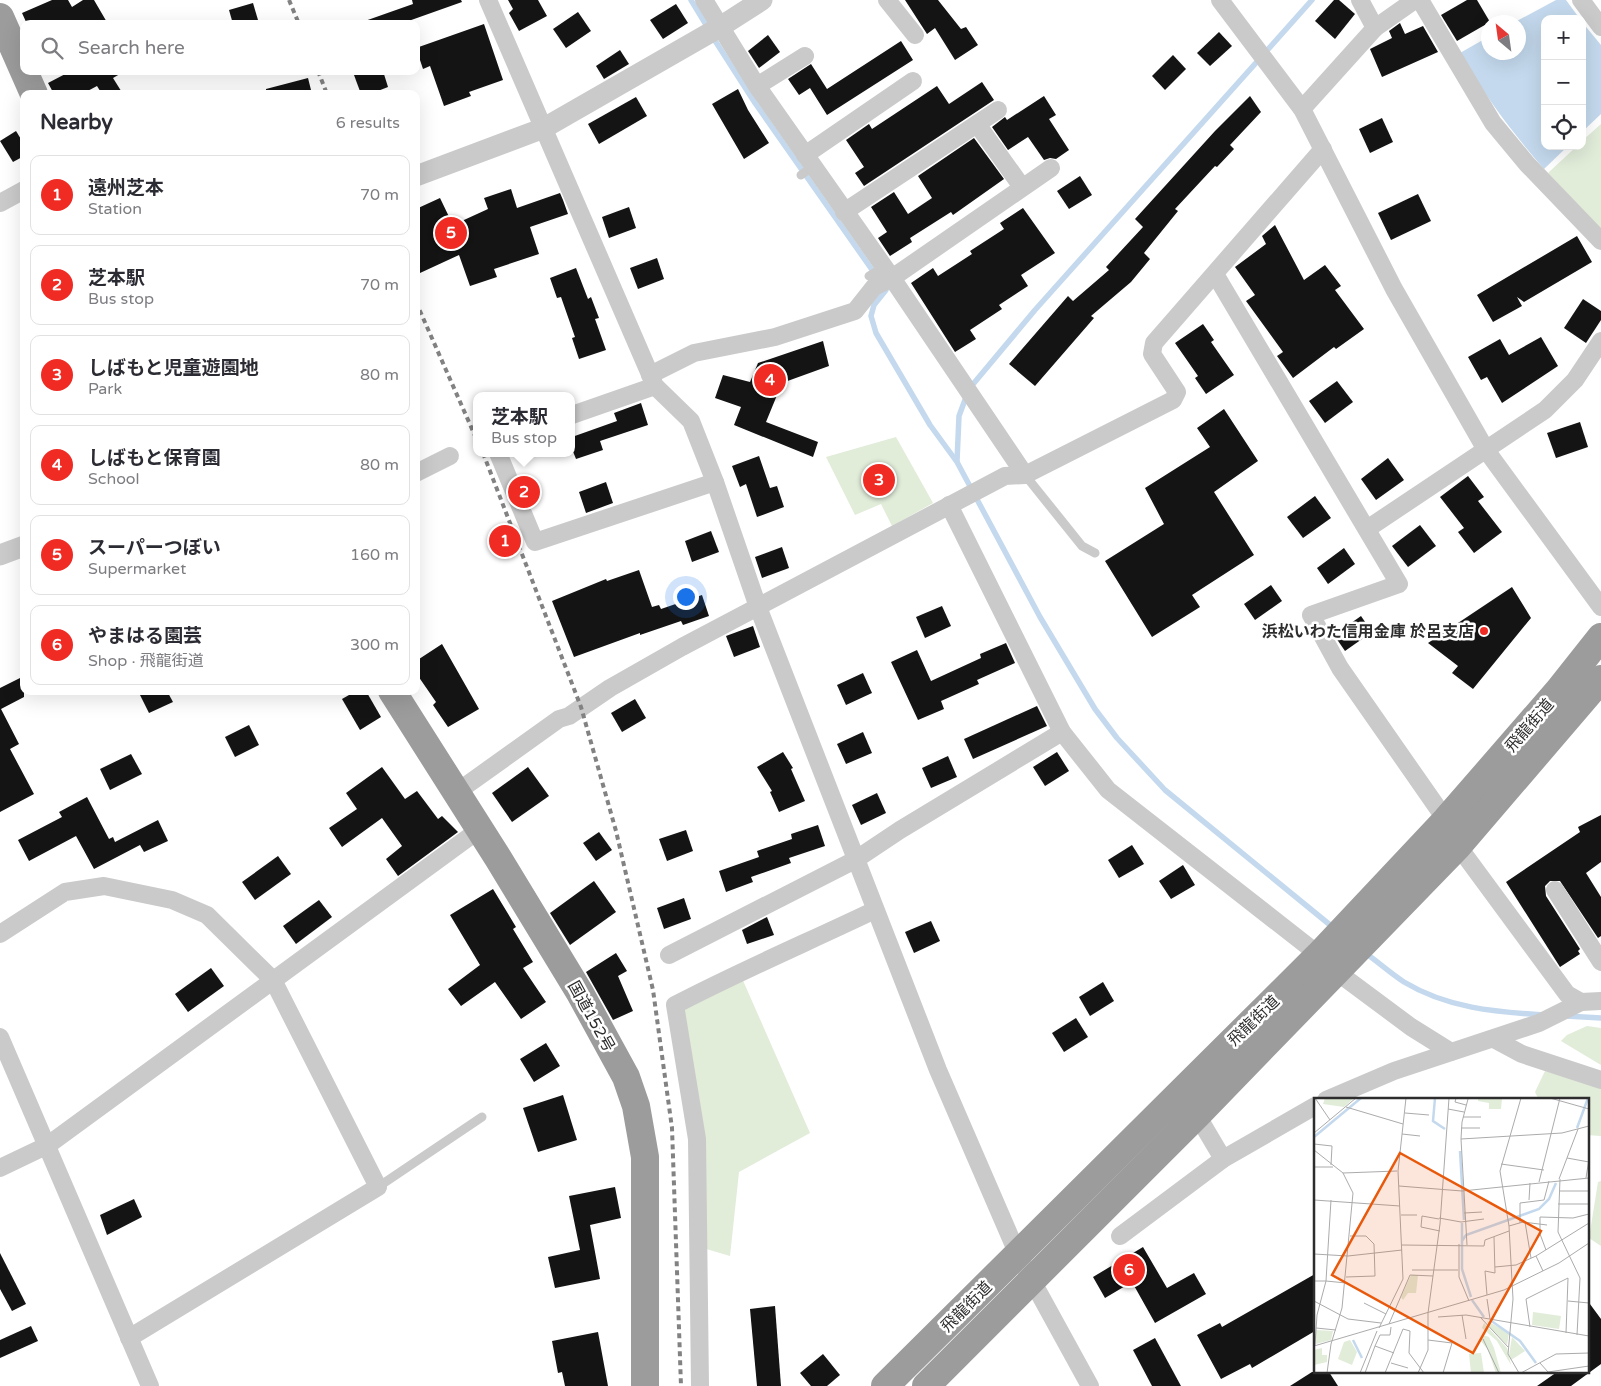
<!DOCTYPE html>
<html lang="en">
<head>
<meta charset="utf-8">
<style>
  :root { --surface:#fff; --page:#f2f2f3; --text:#2b2b33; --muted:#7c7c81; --line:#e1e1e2; --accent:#ef2b24 }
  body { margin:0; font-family:"Varela Round","Noto Sans JP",sans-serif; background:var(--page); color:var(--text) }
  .controls { position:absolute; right:15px; top:15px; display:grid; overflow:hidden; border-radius:10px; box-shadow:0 5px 20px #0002 }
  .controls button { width:45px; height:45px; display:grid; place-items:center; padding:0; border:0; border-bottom:1px solid var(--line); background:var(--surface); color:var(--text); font:25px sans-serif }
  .compass { position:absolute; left:1481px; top:15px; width:45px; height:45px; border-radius:50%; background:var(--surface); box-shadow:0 5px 20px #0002; rotate:331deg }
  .you { position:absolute; left:685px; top:596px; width:18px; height:18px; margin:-12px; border:4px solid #fff; border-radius:50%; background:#1a73e8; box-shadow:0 0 0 8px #1a73e833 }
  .badge { display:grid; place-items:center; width:32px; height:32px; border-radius:50%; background:var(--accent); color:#fff; font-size:16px; font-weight:700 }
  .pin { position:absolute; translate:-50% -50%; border:2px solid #fff; box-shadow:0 1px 5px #0006 }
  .popup { position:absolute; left:473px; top:392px; width:102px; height:65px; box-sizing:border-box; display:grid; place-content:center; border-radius:10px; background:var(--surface); filter:drop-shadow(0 1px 4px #0005); font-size:16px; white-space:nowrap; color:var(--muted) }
  .popup b { font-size:19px; color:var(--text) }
  .popup::after { content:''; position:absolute; left:50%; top:100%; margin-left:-10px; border:10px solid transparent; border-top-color:var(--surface) }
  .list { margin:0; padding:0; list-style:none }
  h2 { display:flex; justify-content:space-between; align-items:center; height:65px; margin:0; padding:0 20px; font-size:21px }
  h2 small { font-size:16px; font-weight:400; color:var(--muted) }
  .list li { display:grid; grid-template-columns:32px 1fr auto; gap:15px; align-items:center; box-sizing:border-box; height:80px; margin:0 10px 10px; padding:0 10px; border:1px solid var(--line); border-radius:10px }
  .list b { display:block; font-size:19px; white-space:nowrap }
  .list p { margin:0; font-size:16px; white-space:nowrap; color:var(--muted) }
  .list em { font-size:16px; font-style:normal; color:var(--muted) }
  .icon { flex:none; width:28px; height:28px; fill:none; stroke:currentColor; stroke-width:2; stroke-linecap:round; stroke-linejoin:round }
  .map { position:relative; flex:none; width:1601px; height:1386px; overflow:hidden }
  .search { position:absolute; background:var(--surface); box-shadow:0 5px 20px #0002; left:20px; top:20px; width:400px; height:55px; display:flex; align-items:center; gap:12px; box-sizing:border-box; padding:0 18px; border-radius:10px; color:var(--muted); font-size:19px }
  .panel { position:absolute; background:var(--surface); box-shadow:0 5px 20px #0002; left:20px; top:90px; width:400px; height:605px; border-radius:10px }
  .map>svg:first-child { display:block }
  .green { fill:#e1ecd9 }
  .water { fill:#c4d9ed }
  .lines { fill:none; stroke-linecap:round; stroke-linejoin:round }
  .stream { stroke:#c4d9ed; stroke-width:5.5 }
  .building { fill:#141414 }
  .service { stroke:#cacaca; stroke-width:9 }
  .minor { stroke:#cacaca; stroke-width:18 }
  .tertiary { stroke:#cacaca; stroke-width:21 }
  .trunk { stroke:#9c9c9c; stroke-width:28 }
  .rail { stroke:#828282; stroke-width:4; stroke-dasharray:5 4; stroke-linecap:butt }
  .poi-dot { fill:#ef2b24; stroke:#fff; stroke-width:2 }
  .labels { text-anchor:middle; stroke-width:5; stroke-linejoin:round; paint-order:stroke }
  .poi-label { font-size:16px; font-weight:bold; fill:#2d2d2d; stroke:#fff; text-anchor:end }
  .street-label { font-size:16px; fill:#2d2d2d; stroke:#fff }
  .inset-river { fill:none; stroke:#c4d9ed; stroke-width:2.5 }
  .inset-road { fill:none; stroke:#ababab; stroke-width:1 }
  .view { fill:#e8590c; fill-opacity:0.15; stroke:#e8590c; stroke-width:2.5 }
  .inset-edge { fill:none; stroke:#2d2d2d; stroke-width:2.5 }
</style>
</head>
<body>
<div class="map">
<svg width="1601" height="1386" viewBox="0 0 1601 1386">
  <rect width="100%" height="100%" fill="#fff"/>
  <!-- green -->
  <g class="green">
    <path d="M1601,124V230L1548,173L1577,146H1582V141Z"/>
    <path d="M896,437L933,503L892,526L881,504L855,515L826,457Z"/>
    <path d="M741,976L810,1133L739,1172L730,1256L703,1248L679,1006Z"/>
    <path d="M1587,1026L1601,1028V1065L1561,1041L1567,1035Z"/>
    <path d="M1545,1071L1601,1085V1136L1587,1135V1100H1539L1535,1092Z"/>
    <path d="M1601,1181V1246L1589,1238L1598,1182Z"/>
  </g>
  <!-- water -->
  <g class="water">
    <path d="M1556,0H1566L1580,19H1545V146H1568L1544,169C1512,132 1484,95 1460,53L1488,37V52H1518V22H1515Z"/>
    <path d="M1582,22L1601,45V114L1582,132Z"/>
  </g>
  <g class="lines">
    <!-- stream -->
    <g class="stream">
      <path d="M691,0L708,28"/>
      <path d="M712,36L755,103L875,274"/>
      <path d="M883,286L886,290L874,305L871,316L876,333L930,425L957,462L1040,617L1095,709L1117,738L1165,790L1335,929"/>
      <path d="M957,461L959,416L969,389L1035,310L1312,0"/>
      <path d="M1364,952C1377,961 1390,973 1404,982C1447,1008 1495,1012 1544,1015"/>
      <path d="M1566,1016L1601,1018"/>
    </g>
  </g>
  <!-- building -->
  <g class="building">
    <path d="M52,0H68L72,7L83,0H94L108,24H27L22,13Z"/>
    <path d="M412,0H461L462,2L400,24H363L362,22L413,4Z"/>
    <path d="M508,0H538L547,16L519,31L509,13L513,9Z"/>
    <path d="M905,0H938L961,29L966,27L978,45L955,60L935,28L927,34Z"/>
    <path d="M1334,0H1339L1355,14L1335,39L1315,21Z"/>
    <path d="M1467,0H1477L1490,22L1457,41L1441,15Z"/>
    <path d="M253,3L258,20L246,24H233L229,10Z"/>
    <path d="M676,4L688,23L663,39L650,20Z"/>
    <path d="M578,12L591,31L566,48L553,29Z"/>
    <path d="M1400,23L1405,34L1423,26L1438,52L1382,77L1370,49L1392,38L1389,31Z"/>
    <path d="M484,24L503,80L469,92L471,96L444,106L430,66L423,69L416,48Z"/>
    <path d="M1219,32L1232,46L1210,66L1197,53Z"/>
    <path d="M768,35L780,52L759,68L748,51Z"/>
    <path d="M901,41L913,60L827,115L810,88L799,95L788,79L811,64L827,89Z"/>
    <path d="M620,50L629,64L604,79L596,66Z"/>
    <path d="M1173,55L1186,69L1165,90L1152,76Z"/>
    <path d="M71,71H125L113,78L123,94H102L97,86L82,94H54L48,83Z"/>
    <path d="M366,71H383L388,87L370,94H361L354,75Z"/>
    <path d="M308,78L312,94H266V89Z"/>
    <path d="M982,82L994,100L864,186L855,173L864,167L846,140L869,124L872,129L937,86L949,104Z"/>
    <path d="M738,89L748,110L769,143L744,159L712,104Z"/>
    <path d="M1044,96L1056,115L1049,119L1069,150L1056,159L1050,158L1044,160L1028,137L1008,150L992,127L1005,117L1007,120Z"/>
    <path d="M1250,96L1261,112L1230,145L1234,149L1217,167L1215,166L1175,209L1178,211L1144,253L1150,259L1131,282L1091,316L1094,318L1035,386L1009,364L1068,296L1073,301L1109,270L1106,267L1143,227L1135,219L1215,131Z"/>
    <path d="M636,97L647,116L599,144L588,124Z"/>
    <path d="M1382,118L1393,142L1370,153L1359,129Z"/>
    <path d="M16,131L24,144V156L13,162L0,141Z"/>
    <path d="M974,138L1004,179L953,215L951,212L910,238L912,242L890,256L878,238L887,232L871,207L894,192L908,214L932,198L918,176Z"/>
    <path d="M1080,176L1092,195L1069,209L1057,191Z"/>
    <path d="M511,189L517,208L560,193L563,200L568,214L530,227L539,254L494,269L497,277L470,286L459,255L420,273L416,265V209L440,198L453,225L488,209L484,198Z"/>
    <path d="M1418,194L1431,221L1391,240L1378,213Z"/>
    <path d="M629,207L636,228L609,238L602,217Z"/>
    <path d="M1023,208L1055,253L1021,275L1028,286L999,305L1002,309L970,330L976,339L955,352L911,283L933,268L938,276L972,254L970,251L1004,229L1000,223Z"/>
    <path d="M1275,225L1304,280L1325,265L1341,286L1335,290L1364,329L1336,349L1334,347L1293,378L1277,356L1283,352L1246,301L1255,295L1235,267L1266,244L1262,236Z"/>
    <path d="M1577,236L1592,262L1524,302L1517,297L1522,306L1493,322L1477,295Z"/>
    <path d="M657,258L664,279L638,289L630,268Z"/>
    <path d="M576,268L588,299L591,297L599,318L595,319L606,350L579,359L572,338L575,337L561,297L557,298L550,278Z"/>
    <path d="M1583,299L1601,311V320L1586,343L1564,328Z"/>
    <path d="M1203,324L1214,340L1211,342L1234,375L1206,394L1195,378L1198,376L1175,343Z"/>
    <path d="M1541,337L1558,366L1502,403L1487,377L1481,380L1468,357L1500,339L1509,355Z"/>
    <path d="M823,341L829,366L782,383L766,422L818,442L813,457L734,425L741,407L715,398L723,375L750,382L758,363Z"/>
    <path d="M1337,381L1353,402L1325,423L1309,401Z"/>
    <path d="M641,403L648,425L600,441L603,450L576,459L572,449V437L617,421L614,413Z"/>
    <path d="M1224,409L1258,461L1214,492L1254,555L1192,595L1200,607L1152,637L1105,561L1164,524L1145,488L1210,447L1197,428Z"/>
    <path d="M1580,422L1588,447L1556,458L1547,433Z"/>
    <path d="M759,456L770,488L777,486L784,507L757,517L746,484L740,487L732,466Z"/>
    <path d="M1388,458L1404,480L1376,500L1361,479Z"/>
    <path d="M1468,476L1484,497L1478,501L1502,532L1474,553L1458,532L1464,528L1440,497Z"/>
    <path d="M606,482L613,503L586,513L579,492Z"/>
    <path d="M1315,496L1331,518L1303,538L1287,517Z"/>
    <path d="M1420,525L1436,546L1408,567L1392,546Z"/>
    <path d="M711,531L719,552L692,562L685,541Z"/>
    <path d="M782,547L789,568L762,578L755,557Z"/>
    <path d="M1344,548L1355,564L1328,584L1317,568Z"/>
    <path d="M639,570L652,607L659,605L661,609L702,595L709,616L683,625L681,621L640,635V633L574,657L552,601L606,579L607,581Z"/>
    <path d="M1271,585L1282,601L1255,620L1244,604Z"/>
    <path d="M1512,587L1531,618L1473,689L1452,673L1458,666L1428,643Z"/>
    <path d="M942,606L951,626L925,638L916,617Z"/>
    <path d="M1361,616L1372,632L1345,651L1334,635Z"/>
    <path d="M753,626L760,647L734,657L726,636Z"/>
    <path d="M1006,643L1015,663L977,680L979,684L941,701L944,709L918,720L891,662L917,650L931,681L981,658L980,654Z"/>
    <path d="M442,644L479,709L448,727L433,705L436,702L416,673V661Z"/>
    <path d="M863,673L872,693L846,705L837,685Z"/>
    <path d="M24,676V697L1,709L19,744L10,749L34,794L0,812V688Z"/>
    <path d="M138,691H167L173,702L149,713Z"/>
    <path d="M356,691H366L381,717L360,730L342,699Z"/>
    <path d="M635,699L646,718L622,732L611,713Z"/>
    <path d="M1037,706L1047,726L973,759L964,739Z"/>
    <path d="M249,725L259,745L235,757L225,737Z"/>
    <path d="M863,732L872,753L846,764L837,744Z"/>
    <path d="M783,752L793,768L791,769L805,801L779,812L770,792L772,791L757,767Z"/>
    <path d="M1057,752L1069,771L1045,786L1033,767Z"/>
    <path d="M131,754L142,774L110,790L100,769Z"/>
    <path d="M948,756L957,777L931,788L922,768Z"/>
    <path d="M382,767L405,799L417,791L438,819L442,816L458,832L398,876L386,859L402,846L382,818L342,847L329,828L357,809L346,793Z"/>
    <path d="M528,767L549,796L512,822L492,793Z"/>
    <path d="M877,793L886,813L861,825L852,805Z"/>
    <path d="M87,797L109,839L113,837L115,842L158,820L168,841L144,852L140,845L94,869L76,836L29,861L18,840L62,817L59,812Z"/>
    <path d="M1601,815V862L1586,873L1601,897V936L1598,938L1560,881H1550L1545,886L1546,896L1580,949L1578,951L1580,954L1560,967L1506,882L1580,832L1578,827Z"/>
    <path d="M818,825L825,846L789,858L791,863L751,877L753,882L726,892L719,871L759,857L757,851L792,839L791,834Z"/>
    <path d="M686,830L693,851L667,861L659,839Z"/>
    <path d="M599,832L612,850L596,861L583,843Z"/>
    <path d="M1132,845L1144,864L1119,878L1108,860Z"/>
    <path d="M278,856L291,874L255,900L242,882Z"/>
    <path d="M1183,865L1195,885L1171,899L1159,881Z"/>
    <path d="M594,881L616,912L570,945L550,913Z"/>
    <path d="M493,889L516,927L513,929L533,962L523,968L546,1002L521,1019L495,982L461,1006L448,989L480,965L450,915Z"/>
    <path d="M684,898L691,919L664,929L657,908Z"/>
    <path d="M319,900L332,917L296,944L283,926Z"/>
    <path d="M767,917L774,935L747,944L742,930Z"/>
    <path d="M931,921L940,941L914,953L905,932Z"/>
    <path d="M616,953L627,971L618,976L633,1011L613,1020L586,972Z"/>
    <path d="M211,968L224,986L188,1012L175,994Z"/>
    <path d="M1103,982L1114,1001L1090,1016L1079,997Z"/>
    <path d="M1076,1018L1088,1037L1064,1052L1052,1033Z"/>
    <path d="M546,1043L560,1066L534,1082L520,1059Z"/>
    <path d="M563,1095L577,1140L538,1152L523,1108Z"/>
    <path d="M615,1187L621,1218L590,1225L600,1279L555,1288L548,1257L580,1250L569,1196Z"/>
    <path d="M134,1199L142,1217L107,1235L100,1215Z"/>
    <path d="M1143,1247L1167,1288L1194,1273L1206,1294L1155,1323L1132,1282L1105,1298L1093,1277Z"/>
    <path d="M0,1253L26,1304L12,1311L0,1289Z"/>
    <path d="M1315,1274V1331L1252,1368L1250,1364L1221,1379L1197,1335L1220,1323L1222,1327Z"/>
    <path d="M1587,1300L1601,1319V1364L1571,1386H1537L1557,1372H1587Z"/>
    <path d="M775,1306L781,1386H757L750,1309Z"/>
    <path d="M31,1326L38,1341L0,1358V1340Z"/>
    <path d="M598,1332L608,1386H565L562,1372L558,1373L552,1341Z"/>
    <path d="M1155,1338L1181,1386H1152L1133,1350Z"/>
    <path d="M823,1354L840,1375L827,1386H811L800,1373Z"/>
    <path d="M1312,1372H1329L1338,1386H1290Z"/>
  </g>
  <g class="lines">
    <!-- service -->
    <g class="service">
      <path d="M801,175L813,166"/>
      <path d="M869,276L884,267"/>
      <path d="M1025,475L1082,546L1095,553"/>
      <path d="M378,1187L482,1117"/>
    </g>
    <!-- minor -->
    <g class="minor">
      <path d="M488,0L655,386L691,421L715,482L758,607L938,1070L1018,1255L1090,1386"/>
      <path d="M704,0L757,86L892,278L1025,475"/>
      <path d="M887,0L915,35"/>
      <path d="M1220,0L1302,109L1394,289L1486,450L1601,607"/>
      <path d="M1360,0L1375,28"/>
      <path d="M1420,0L1493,123L1527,164L1601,241"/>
      <path d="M1581,0L1601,27"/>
      <path d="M757,86L805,56"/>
      <path d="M1302,109L1375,28L1415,0"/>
      <path d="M977,124L1022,187"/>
      <path d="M805,155L913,81"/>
      <path d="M0,203L24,190"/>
      <path d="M844,212L998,110"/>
      <path d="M1215,274L1399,584L1311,615L1340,668L1446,820"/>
      <path d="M650,375L694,353L775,337L855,311L874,287L892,278L1051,168"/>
      <path d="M572,415L655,386"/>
      <path d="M498,453L535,542L715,482"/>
      <path d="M416,473L450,456"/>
      <path d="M949,505L1062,732L1108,790L1319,955"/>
      <path d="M1367,529L1545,410L1575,380L1601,341"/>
      <path d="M457,792L559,719L569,716L610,688L682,647L1005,476L1025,475L1173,400L1177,392L1152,354L1154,343L1323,149"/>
      <path d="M1458,846L1567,994L1581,1002"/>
      <path d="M1555,890L1601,962"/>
      <path d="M0,934L65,892L104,886L172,900L207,915L273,980L378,1187L129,1338"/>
      <path d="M669,955L855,860L900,830L1062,732"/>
      <path d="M1337,972L1411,1027L1451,1052"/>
      <path d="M0,1037L150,1386"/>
      <path d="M1494,1039L1522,1054L1601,1080"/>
      <path d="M1326,1100L1394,1071L1539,1023L1581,1002L1601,1001"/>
      <path d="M1197,1115L1223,1159"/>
      <path d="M0,1168L48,1145L480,829"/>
      <path d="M1120,1236L1223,1159L1315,1106"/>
      <path d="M700,1386L697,1139L675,1005C740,971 808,942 875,910"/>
    </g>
    <!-- tertiary -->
    <g class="tertiary">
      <path d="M416,176L544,128L720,27L762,0"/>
      <path d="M0,555L24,546"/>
    </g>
    <!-- trunk -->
    <g class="trunk">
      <path d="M0,17L34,94"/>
      <path d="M392,691L498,858L580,993L626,1077L636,1106L645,1157V1386"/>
      <path d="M885,1386L1319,955L1446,820L1559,690L1601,637"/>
      <path d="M926,1386L1197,1115L1458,846L1601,679"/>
    </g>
    <!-- rail -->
    <g class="rail">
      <path d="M289,0L299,24"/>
      <path d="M318,71L327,94"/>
      <path d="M416,302L476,438"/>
      <path d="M483,453L581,707L616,831L653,990L672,1128L681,1386"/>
    </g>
  </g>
  <!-- markers -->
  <circle class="poi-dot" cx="1484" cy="631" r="5"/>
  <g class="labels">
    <!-- poi labels -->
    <g class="poi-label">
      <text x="1474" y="637">浜松いわた信用金庫 於呂支店</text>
    </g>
    <!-- street labels -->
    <g class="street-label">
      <text transform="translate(1529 725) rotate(-49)" y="6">飛龍街道</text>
      <text transform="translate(592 1016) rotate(61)" y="6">国道152号</text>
      <text transform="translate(1253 1020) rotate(-44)" y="6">飛龍街道</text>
      <text transform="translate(966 1306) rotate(-45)" y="6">飛龍街道</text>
    </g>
  </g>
  <!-- overview -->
  <g transform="translate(1314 1098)">
    <rect width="275" height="275" fill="#fff"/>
    <path d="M11,0H37L39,1L30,9L9,6ZM164,0H188L187,11H175V5L164,3ZM97,177H104L102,195H94L89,202L87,199ZM219,214L247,218L245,231L218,227ZM173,223L195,235L193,247L176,230ZM170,225L193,250L197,267L183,243L168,230ZM2,232L19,233L17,242L2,246ZM169,237L175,239L180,250L187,275H182L174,252L166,242ZM198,239L211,253L197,262L195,257ZM36,242L43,254L38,267L24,261L30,244ZM8,250V257H13V264L0,267V252ZM167,255L170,275H157L155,256Z" fill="#e1ecd9"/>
    <path class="inset-river" d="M121,0L119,23L131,31M263,30L274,0M0,39L47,0M146,53L150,122M148,125V171L157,199M148,143L152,137L225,111L235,101L242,85M158,202L170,219M176,222L206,243L222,265M39,242L48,260"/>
    <path class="inset-road" d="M1,0L16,22M142,0L141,4L152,7M236,0L275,11M32,9L89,26M134,11L150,14M91,15L115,17M149,19H167M147,30H166M0,35L42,0M88,36L106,38M147,41L248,35L275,28M0,46L18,48L17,67M0,52L29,75L39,95L28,210L17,246L13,275M253,60L275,64M187,66L230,72M0,69H19M29,75L83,73M272,80L275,61M245,81L264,31M246,81L244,134L266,180L263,237M225,84L246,0M85,88L148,93L275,80M245,93H275M0,102L86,108M215,102L216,85M244,106H275M150,115L168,114M87,117H103M125,120L147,124L170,121M125,121L108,118L107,129L126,133M211,124L217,160M206,125V105L230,102L235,83M195,128L209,124L233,127M145,146V179L155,203M88,147L170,148L171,142L195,133M153,147L147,41L148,24L154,1M232,152L226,136V119L259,120L275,116M0,156L34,158L88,152M181,169L202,167L222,158M98,172H144M229,173L222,158L275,125M32,179L61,178L60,146L52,138H36M0,183H12L17,102M173,197L171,173L181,175L180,139M173,201L176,221M0,203L34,221L67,225M254,203L275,205M50,205L72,216M148,217L152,241M124,219L152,217L275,238M167,220L194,249M75,226L96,177L119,178M77,229L76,237H66L61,248L80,255M216,229L212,201L254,180L252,235M2,230L22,232M65,230L89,181L84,73L92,0M169,241L185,275M114,242L138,245L129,275M1,247L3,217L12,183L32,185M0,248L190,192L245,165L275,145M77,265L94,270M226,265L234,274L275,268M46,275L63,233M51,275L61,248M71,275L89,231L96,233L95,255L110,275M104,275L114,252V215L126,126L135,0M205,275L194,256L199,201L195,128L186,73L207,0M207,275L242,256L275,255"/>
    <path class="view" d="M86,55L227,133L159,255L18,177Z"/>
    <rect width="275" height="275" class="inset-edge"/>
  </g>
</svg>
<div class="controls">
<button>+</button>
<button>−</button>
<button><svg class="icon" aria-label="locate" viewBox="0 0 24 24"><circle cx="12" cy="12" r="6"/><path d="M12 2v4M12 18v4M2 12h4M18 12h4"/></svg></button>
</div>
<svg class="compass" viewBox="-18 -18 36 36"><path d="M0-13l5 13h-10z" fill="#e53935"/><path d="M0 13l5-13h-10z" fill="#7c7c81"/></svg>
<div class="you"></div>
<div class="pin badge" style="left:505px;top:541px">1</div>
<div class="pin badge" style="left:524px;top:492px">2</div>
<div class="popup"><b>芝本駅</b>Bus stop</div>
<div class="pin badge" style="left:879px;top:480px">3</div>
<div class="pin badge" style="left:770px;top:380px">4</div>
<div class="pin badge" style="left:451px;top:233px">5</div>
<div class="pin badge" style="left:1129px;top:1270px">6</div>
<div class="search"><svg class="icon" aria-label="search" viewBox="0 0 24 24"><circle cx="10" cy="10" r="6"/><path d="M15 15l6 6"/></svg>Search here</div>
<section class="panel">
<h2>Nearby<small>6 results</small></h2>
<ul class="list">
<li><span class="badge">1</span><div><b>遠州芝本</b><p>Station</p></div><em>70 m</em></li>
<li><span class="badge">2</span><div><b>芝本駅</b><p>Bus stop</p></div><em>70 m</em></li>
<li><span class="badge">3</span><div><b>しばもと児童遊園地</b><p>Park</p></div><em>80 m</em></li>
<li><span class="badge">4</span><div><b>しばもと保育園</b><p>School</p></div><em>80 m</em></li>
<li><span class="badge">5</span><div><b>スーパーつぼい</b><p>Supermarket</p></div><em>160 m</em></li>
<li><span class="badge">6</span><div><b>やまはる園芸</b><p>Shop · 飛龍街道</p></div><em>300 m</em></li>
</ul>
</section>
</div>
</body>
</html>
